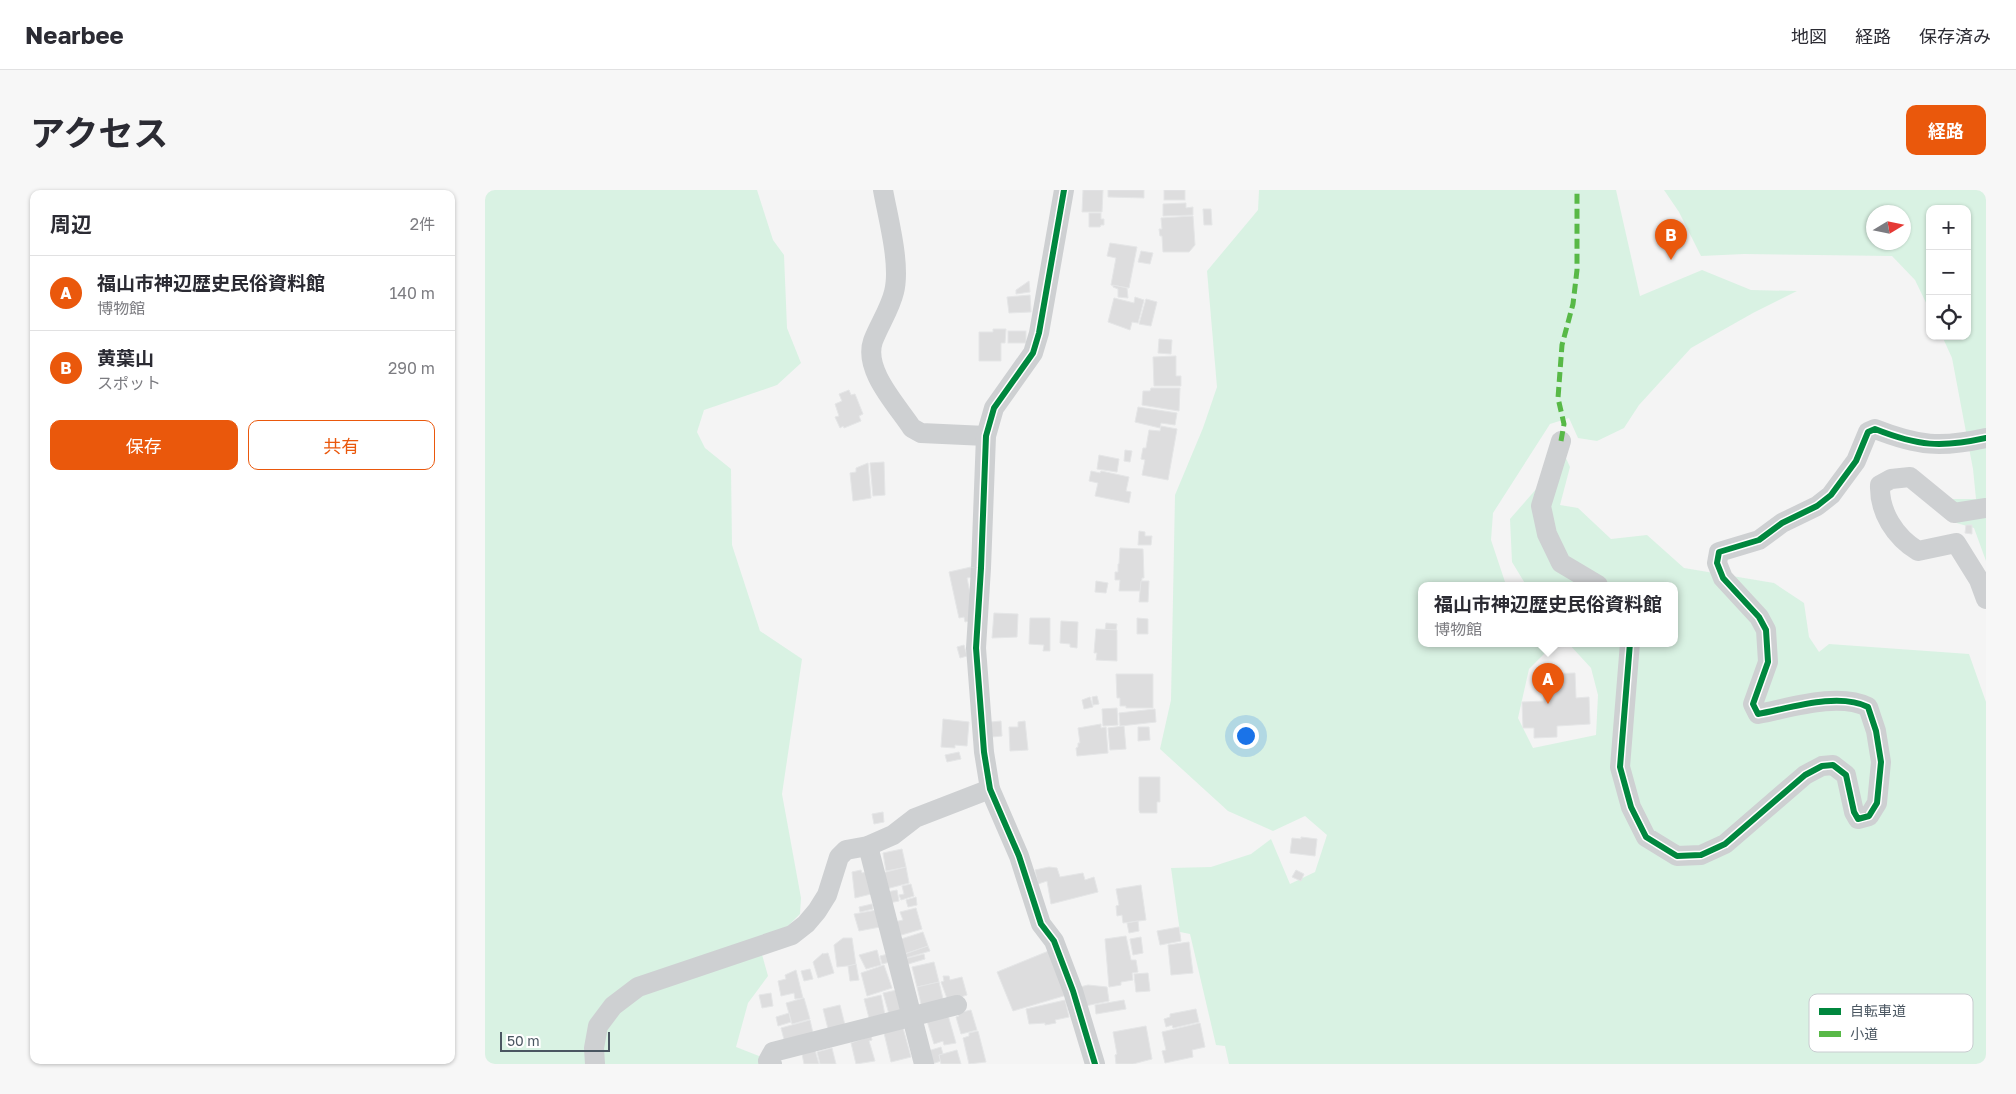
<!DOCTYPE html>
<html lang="ja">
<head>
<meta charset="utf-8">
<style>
  :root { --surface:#fff; --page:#f7f7f7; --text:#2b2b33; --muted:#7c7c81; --line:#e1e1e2; --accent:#ea580c }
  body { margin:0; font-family:"Golos Text","Noto Sans JP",sans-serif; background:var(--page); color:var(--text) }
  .controls { position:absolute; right:15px; top:15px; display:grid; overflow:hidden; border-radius:10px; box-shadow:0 1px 4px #0004 }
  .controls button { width:45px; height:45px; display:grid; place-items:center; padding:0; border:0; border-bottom:1px solid var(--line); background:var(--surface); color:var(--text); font:25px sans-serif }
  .compass { position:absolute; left:1381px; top:15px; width:45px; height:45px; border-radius:50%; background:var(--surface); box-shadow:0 1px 4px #0004; rotate:80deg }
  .scale { position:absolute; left:15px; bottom:12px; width:110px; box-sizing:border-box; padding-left:5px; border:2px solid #4a5661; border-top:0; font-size:14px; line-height:18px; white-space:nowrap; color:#4a5661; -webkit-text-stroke:4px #fff; paint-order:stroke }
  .you { position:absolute; left:760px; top:545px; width:18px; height:18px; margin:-12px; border:4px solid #fff; border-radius:50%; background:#1a73e8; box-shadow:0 0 0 8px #1a73e833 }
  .badge { display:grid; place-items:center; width:32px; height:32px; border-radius:50%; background:var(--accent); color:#fff; font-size:16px; font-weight:700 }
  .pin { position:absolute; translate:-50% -41px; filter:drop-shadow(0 1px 2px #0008) }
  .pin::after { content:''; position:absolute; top:26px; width:18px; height:15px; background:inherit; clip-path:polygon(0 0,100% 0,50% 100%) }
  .popup { position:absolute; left:933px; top:392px; width:260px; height:65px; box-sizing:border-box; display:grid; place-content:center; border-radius:10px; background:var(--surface); filter:drop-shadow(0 1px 4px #0005); font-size:16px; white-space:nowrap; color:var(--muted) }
  .popup b { font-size:19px; color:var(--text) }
  .popup::after { content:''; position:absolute; left:50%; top:100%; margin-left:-10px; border:10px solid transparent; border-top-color:var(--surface) }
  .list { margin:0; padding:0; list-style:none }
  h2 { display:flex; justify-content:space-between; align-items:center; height:65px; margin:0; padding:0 20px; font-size:21px }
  h2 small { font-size:16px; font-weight:400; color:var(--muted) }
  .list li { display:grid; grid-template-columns:32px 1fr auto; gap:15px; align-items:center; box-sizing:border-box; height:75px; padding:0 20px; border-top:1px solid var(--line) }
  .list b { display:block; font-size:19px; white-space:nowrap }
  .list p { margin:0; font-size:16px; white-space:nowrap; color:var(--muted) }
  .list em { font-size:16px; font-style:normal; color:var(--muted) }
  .actions { display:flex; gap:10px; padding:15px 20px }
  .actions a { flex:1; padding:11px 0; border:1px solid var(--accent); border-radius:10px; text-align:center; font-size:18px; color:var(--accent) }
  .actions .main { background:var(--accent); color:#fff }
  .icon { flex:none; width:28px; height:28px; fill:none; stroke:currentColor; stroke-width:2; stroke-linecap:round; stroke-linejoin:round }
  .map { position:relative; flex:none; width:1501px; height:874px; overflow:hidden; border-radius:10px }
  header { display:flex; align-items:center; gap:30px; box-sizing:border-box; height:70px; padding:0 25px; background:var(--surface); border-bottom:1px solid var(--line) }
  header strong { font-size:24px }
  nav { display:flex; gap:28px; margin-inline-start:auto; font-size:18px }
  .intro { display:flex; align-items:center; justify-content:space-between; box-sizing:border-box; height:120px; padding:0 30px }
  h1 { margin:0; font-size:35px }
  .button { padding:12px 22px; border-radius:10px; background:var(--accent); color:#fff; font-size:18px; font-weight:700 }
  main { display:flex; gap:30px; padding:0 30px }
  aside { flex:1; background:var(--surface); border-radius:10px; box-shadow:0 1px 4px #0004 }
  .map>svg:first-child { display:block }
  .green { fill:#d9f2e3; fill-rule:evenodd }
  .building { fill:#ddddde; stroke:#e5e6e7 }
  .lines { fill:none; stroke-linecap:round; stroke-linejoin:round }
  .minor { stroke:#ced0d2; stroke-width:20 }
  .quiet { stroke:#58b947; stroke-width:5; stroke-dasharray:10 5; stroke-linecap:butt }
  .cycleway-casing { stroke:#fff; stroke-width:9 }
  .cycleway { stroke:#00873e; stroke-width:6 }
  .key { fill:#fff; stroke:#c9ccd0; stroke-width:1 }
  .key-label { font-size:14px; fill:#4a5661 }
</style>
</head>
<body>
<header>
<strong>Nearbee</strong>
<nav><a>地図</a><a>経路</a><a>保存済み</a></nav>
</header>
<div class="intro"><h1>アクセス</h1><a class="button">経路</a></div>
<main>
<aside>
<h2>周辺<small>2件</small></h2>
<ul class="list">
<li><span class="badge">A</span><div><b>福山市神辺歴史民俗資料館</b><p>博物館</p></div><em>140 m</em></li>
<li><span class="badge">B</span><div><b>黄葉山</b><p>スポット</p></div><em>290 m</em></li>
</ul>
<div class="actions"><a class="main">保存</a><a>共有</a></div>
</aside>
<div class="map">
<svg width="1501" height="874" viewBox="0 0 1501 874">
  <rect width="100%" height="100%" fill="#f4f4f4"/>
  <!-- green -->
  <g class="green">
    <path d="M0,0H272L288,50L299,65L302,138L316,173L292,195L219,220L212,242L220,258L246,279L247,355L275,441L317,469L297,604L316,708L315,724L298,741L130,807L105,874H0Z"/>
    <path d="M774,0H1131L1155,106L1217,80L1266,100L1312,101L1268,123L1206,158L1154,215L1139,238L1112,251L1093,248L1084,228L1065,234L1008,323L1006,350L1021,395H937V453H1061L1065,458L1044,479L1033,528L1048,558L1111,545L1113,505L1106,478L1083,453H1189V395H1041L1027,372L1025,329L1080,266L1085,277L1075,315L1093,318L1126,349L1162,345L1199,378L1289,393L1319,413L1324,447L1334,462L1344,454L1484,464L1501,512V874H744L740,856L731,855L705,744L695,742L686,678L726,677L766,664L786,649L805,694L830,682L842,645L820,626L788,641L743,621L675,559L686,510L690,305L718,238L732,197L722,81L773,20Z"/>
    <path d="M1179,0H1501V371L1489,338L1468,332L1439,309H1491L1488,279L1467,168L1457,146H1482V19H1445V121L1430,90L1407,66L1259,64L1216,66L1194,22ZM1388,22H1418V52H1388Z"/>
    <path d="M276,761L283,786L263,813L251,857L274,866L281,874H113L116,838L155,800Z"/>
  </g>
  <!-- building -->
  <g class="building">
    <path d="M598,0H618L617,22H597Z"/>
    <path d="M623,0H659V8L623,7Z"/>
    <rect x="679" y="0" width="21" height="10"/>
    <path d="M701,13V18L708,17V25L678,26V14Z"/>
    <path d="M718,19H726L727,35H719Z"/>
    <path d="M604,23H616V29H619V35H616L615,37H604Z"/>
    <path d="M708,26L710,55L704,62H678L677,46H675L674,39H677L676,28Z"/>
    <path d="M625,53L652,57L644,98L626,95L631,68L622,66Z"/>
    <path d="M656,61L668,63L665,74L653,72Z"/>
    <path d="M544,91L545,102L531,104V100Z"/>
    <path d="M628,95L642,98L643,108L633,107V99L628,97Z"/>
    <path d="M545,105L546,122L524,123L522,107Z"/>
    <path d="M650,107L659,110L653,133L647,132L645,140L623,132L629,108L649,113Z"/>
    <path d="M661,109L672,112L666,136L654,134Z"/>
    <path d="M508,139H521L520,153H516V171H494V142H508Z"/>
    <rect x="523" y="141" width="18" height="12"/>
    <path d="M674,149L687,150L686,164L673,163Z"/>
    <path d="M691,166V186H696V196H669L668,167Z"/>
    <path d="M666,198H695L694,221L657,215L658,201H665Z"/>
    <path d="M364,200L366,205L370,204L378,224L374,226L376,231L359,238L358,236L355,238L350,227L354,226L350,214L357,211L354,204Z"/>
    <path d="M653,217L692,223L690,235L676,233L675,238L650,232Z"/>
    <path d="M676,236L692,239L683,290L657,285L660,270L656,269L658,258H661L664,240L675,241Z"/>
    <path d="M640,260L647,261L645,272L639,271Z"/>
    <path d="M614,265L634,269L632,282L612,279Z"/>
    <path d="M399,272L400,305L388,306L385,273Z"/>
    <path d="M383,273L386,308L368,311L365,283L371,282V278Z"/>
    <path d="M606,281L615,283L616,281L644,287L641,301L646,302L644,313L610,306L613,293L604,291Z"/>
    <path d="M1481,335H1487V344L1480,343Z"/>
    <path d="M654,341L660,342V346H667L666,355H653Z"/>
    <path d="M635,358L658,359L659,388H657L656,401H634L635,390H630V382H633V374H634Z"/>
    <path d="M486,377L488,387L482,388L488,418V430L480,432L479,427L474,428L464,382Z"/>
    <path d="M611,391L623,393L621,403L610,402Z"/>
    <path d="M656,391H664L663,412H654Z"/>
    <path d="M509,423L533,424L532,447L507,448Z"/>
    <path d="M545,428H565V461H558L559,455L544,454Z"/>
    <path d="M652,428L663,429V444H652Z"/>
    <path d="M576,431L593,432L592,458L585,457V454L575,453Z"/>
    <path d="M621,433L632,434L631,440H620Z"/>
    <path d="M611,439L632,440V471L611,470L612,463H609Z"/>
    <path d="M479,455L482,466L475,468L472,457Z"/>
    <path d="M1090,483L1091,508L1104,507L1105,534L1072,536V547L1049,548V538H1038L1037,512L1059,511L1057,484Z"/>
    <path d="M631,484H668V518H641V516H635V508H632Z"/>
    <path d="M612,506L614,514L608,515L607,507Z"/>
    <path d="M605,507L608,517L599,519L597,510Z"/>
    <path d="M632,518L633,535L618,536L617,519Z"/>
    <path d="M670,519L671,532L635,536L634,523Z"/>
    <path d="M458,529L484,532L482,556L470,555V558L456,557Z"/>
    <path d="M516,531L517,546L507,547L506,532Z"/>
    <path d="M540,531L543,560L525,561L524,537H533V532Z"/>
    <path d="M616,534V538L621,537L623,563L592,566L591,558L593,557V553H595L593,538Z"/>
    <path d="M639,536L641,559L625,560L623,538Z"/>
    <path d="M653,537H664L665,550L653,551Z"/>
    <path d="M474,562L476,569L462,572L460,565Z"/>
    <path d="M654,587H675V612H672V623H655L654,620Z"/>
    <path d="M398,622L399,632L389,634L387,624Z"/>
    <path d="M816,647L832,649L830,666L805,663L807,648L816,649Z"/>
    <path d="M417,659L421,677L401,681L398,663Z"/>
    <path d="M421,677L424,693L401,699L397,683Z"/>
    <path d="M564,677L572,678L575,687L598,683L600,690L609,687L613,702L566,714L562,691L553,694L550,680Z"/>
    <path d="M376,680L377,683L381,682L386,704L370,708L367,682Z"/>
    <path d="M811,680L819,684L816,691L807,687Z"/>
    <path d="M426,694L429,706L416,710L414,705L419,704L417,696Z"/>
    <path d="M656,695L661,730L638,733L637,725L632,726L631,716L634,715L631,699Z"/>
    <path d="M412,700L414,711L404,713L402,702Z"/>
    <path d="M431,707L432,715L423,717L421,710Z"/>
    <path d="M387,714L388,719L375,722L374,717Z"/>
    <path d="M431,718L437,739L413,746L409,732L418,730L415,722Z"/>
    <path d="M392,720L395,737L374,741L369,724Z"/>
    <path d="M653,731L654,741L644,743L642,733Z"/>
    <path d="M694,737L696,751L675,755L672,741Z"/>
    <path d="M438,742L443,756L419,764L413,750Z"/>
    <path d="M641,746L646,770H651L653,782L647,783L648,790L636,792V795L624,797L620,749Z"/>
    <path d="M656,747L658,763L648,765L645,749Z"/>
    <path d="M358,748H367L371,775L352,777L349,755Z"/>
    <path d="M704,752L708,783L686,785L683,755Z"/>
    <path d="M443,756L445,761L421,768L420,764Z"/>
    <path d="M392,760L396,775L381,779L374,765Z"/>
    <path d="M566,760L582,805L528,821L512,782Z"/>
    <path d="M338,763V764L343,763L349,783L333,788L328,772Z"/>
    <path d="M403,764L405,772L397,774L395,766Z"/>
    <path d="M439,764L440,769L420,775L419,769Z"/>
    <path d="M449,772L454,792L432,797L427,777Z"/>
    <path d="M371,774L374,790L365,791L363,776Z"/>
    <path d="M399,775L407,798L382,806L376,783Z"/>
    <path d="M325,779L328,789L319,791L316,781Z"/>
    <path d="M311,780L318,808L310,809L309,803L296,806L293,791L301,789L300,785Z"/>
    <path d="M663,783L665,801L651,802L649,784Z"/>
    <path d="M458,786H464L465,790L477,787L482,805L463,811L456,792L459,791Z"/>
    <path d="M454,792L459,813L437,818L432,797Z"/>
    <path d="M603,795L622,797L624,811L600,816L595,797Z"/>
    <path d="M412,800L418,820L404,824L398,803Z"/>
    <path d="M286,803L288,816L277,818L274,805Z"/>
    <path d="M396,805L400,825L384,828L379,809Z"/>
    <path d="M319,808L325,829L307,834L301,813Z"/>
    <path d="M580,810L584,827L570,830L571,833L560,835V833L544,834L541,819Z"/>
    <path d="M639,810L641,819L611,824L610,815Z"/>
    <path d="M355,815L360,835L343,839L338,819Z"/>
    <path d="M711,819L714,832L688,838L687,835L681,837L679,829L685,827V824Z"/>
    <path d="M486,820L492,840L476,844L471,827L474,826L473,823Z"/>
    <path d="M304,823L306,832L293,836L291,827Z"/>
    <path d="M463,825L471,853L459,855L458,851L449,854L442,831Z"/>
    <path d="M325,830L328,843L300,853L296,838Z"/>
    <path d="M715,833L720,857L707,860L708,867L680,873L677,861L681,860L677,842Z"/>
    <path d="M661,836L667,869L648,874H631L630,865L632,864L628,842Z"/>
    <path d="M418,838L426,867L406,872L399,843Z"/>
    <path d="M493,841L501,872L484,874L478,848L484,846V843Z"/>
    <path d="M386,846L387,850L384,851L390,871L371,874L366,853Z"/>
    <path d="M456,857L458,864L454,865L456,871L447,874L443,861Z"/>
    <path d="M347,858L351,874H335L332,862Z"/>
    <path d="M330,860L334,874H319L317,864Z"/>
    <path d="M472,860L476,874H456L454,865Z"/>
  </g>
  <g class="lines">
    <!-- minor -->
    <g class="minor">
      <path d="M398,0C403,28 416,75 409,102C405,119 394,135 388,151C378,180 412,215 427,238L436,243L501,246"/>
      <path d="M579,0L554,143L548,163L509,218L501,246L496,378L491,458L499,562L505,599L534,666L556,734L569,751L588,801L610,874"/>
      <path d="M1076,251L1056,316L1062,344L1076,373L1113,395"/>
      <path d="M1501,318L1469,323L1425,287L1406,289L1395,295C1394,322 1410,347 1433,361L1471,353L1494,390L1501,409"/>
      <path d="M1145,453L1135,577L1146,617L1161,647L1192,666L1216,665L1240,654L1320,585L1337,576L1348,575L1361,585L1369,622L1373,629L1384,626L1392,613L1396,572L1391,541L1383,517C1353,502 1305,518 1273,524L1268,514L1283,472L1281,440L1274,427L1238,388L1232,373L1234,362L1274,350L1297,333L1332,316L1346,305L1371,271L1383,242L1390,239C1433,256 1456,258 1501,248"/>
      <path d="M383,656L439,874"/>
      <path d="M110,874L109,858L113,836L128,816L153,797L307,745L321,734L332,721L342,705L354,667L361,660L383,656L408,645L430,628L505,599"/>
      <path d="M287,874L283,871L288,862L472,815"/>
    </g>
    <!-- quiet -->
    <path class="quiet" d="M1076,251L1079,234L1073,208L1077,155L1088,114L1092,80V0"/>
    <defs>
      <g id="cycleway">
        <path d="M579,0L554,143L548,163L509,218L501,246L496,378L491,458L499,562L505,599L534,666L556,734L569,751L588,801L610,874"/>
        <path d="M1145,453L1135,577L1146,617L1161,647L1192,666L1216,665L1240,654L1320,585L1337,576L1348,575L1361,585L1369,622L1373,629L1384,626L1392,613L1396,572L1391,541L1383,517C1353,502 1305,518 1273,524L1268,514L1283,472L1281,440L1274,427L1238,388L1232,373L1234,362L1274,350L1297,333L1332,316L1346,305L1371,271L1383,242L1390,239C1433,256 1456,258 1501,248"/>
      </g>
    </defs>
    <!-- cycleway casing -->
    <use href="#cycleway" class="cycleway-casing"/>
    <!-- cycleway -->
    <use href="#cycleway" class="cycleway"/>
  </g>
  <!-- legend -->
  <rect x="1324" y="804" width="164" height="58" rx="8" class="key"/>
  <rect x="1334" y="818" width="22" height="7" fill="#00873e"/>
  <rect x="1334" y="841" width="22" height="6" fill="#58b947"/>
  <g class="key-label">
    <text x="1365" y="826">自転車道</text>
    <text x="1365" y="849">小道</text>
  </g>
</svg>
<div class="controls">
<button>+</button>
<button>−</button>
<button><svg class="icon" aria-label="locate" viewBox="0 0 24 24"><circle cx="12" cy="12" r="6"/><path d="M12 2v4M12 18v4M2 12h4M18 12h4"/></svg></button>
</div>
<svg class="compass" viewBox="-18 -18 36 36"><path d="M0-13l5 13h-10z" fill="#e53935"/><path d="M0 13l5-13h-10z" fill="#7c7c81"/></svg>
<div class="scale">50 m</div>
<div class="you"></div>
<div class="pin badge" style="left:1063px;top:514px">A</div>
<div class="popup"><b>福山市神辺歴史民俗資料館</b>博物館</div>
<div class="pin badge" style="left:1186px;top:70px">B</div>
</div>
</main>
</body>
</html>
